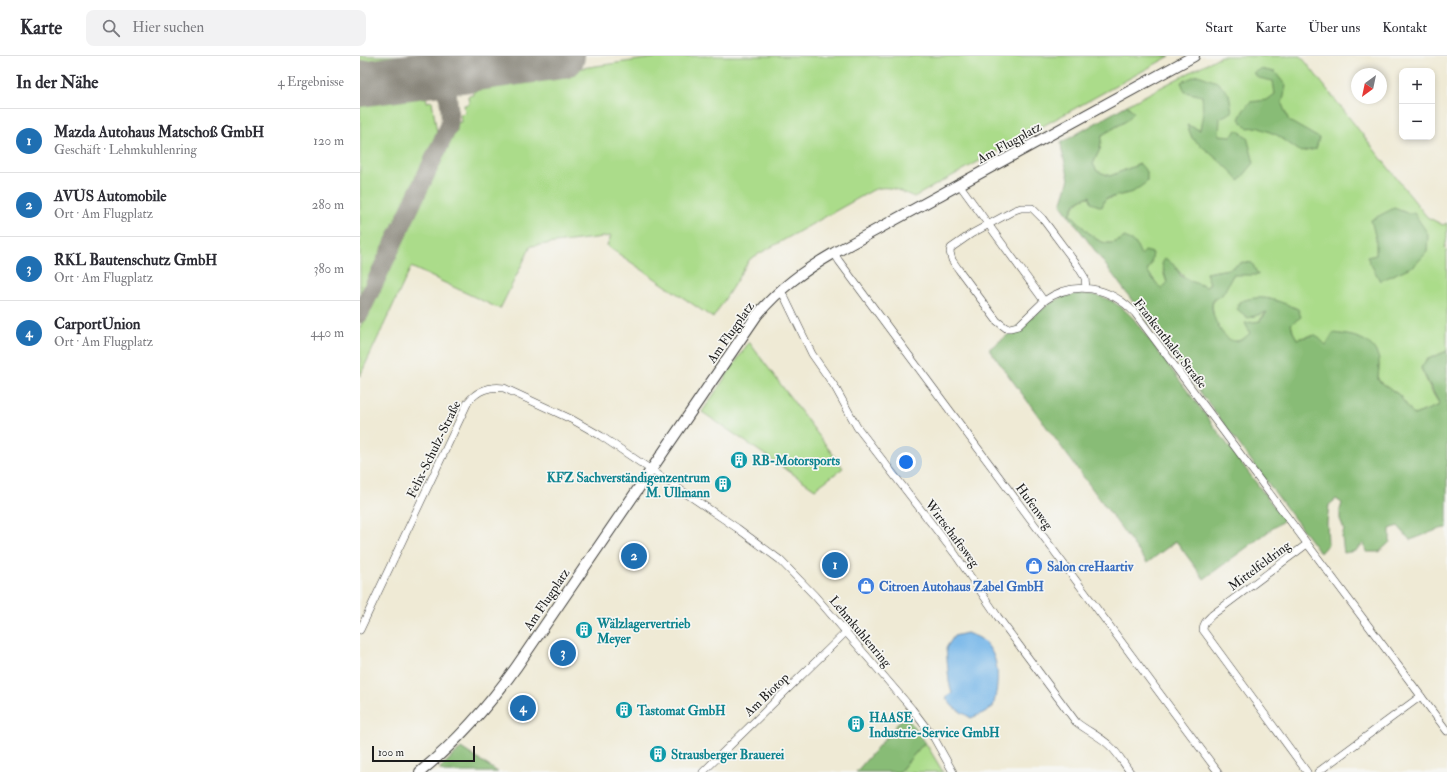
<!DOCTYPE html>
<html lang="de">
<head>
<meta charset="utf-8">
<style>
  :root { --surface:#fff; --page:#f2f2f3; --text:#2b2b33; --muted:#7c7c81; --line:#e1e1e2; --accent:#1f6fb2 }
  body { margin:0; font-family:"IM FELL Double Pica",serif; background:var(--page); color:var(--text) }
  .controls { position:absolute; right:12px; top:12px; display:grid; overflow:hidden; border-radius:8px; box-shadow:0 2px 6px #0003 }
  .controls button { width:36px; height:36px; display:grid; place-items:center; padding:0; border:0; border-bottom:1px solid var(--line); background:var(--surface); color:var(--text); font:20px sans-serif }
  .compass { position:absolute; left:991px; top:12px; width:36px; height:36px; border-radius:50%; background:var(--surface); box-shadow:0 2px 6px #0003; rotate:213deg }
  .scale { position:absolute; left:12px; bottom:10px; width:103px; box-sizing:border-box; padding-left:4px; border:2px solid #1c1c1c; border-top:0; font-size:11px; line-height:14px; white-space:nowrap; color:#1c1c1c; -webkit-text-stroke:3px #f6f6f2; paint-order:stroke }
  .you { position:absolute; left:546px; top:406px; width:14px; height:14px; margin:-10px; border:3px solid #fff; border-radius:50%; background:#1a73e8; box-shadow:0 0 0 6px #1a73e833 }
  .badge { display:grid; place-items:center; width:26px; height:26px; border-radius:50%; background:var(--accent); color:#fff; font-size:13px; font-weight:700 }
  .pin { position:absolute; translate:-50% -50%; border:2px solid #fff; box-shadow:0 1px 4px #0006 }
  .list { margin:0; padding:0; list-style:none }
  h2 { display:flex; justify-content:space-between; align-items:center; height:52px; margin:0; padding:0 16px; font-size:17px }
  h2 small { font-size:13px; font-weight:400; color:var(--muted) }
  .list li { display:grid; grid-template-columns:26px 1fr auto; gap:12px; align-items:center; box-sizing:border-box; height:64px; padding:0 16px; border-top:1px solid var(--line) }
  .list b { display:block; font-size:15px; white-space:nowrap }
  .list p { margin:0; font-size:13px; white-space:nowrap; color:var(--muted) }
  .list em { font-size:13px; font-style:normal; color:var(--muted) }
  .icon { flex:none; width:22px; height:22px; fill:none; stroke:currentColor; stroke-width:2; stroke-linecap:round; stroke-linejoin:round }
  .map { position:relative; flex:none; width:1087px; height:716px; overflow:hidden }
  header { display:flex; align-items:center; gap:24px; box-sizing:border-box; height:56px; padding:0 20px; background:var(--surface); border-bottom:1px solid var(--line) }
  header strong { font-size:19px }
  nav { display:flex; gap:22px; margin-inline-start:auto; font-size:14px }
  .search { width:280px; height:36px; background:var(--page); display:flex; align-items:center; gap:10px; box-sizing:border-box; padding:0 14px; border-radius:8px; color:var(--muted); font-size:15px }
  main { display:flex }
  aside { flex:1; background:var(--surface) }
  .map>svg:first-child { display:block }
  .green { fill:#abdc8a; stroke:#647c53 }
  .forest { fill:#88bc76; stroke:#526c49 }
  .water { fill:#75b6e9; stroke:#486982 }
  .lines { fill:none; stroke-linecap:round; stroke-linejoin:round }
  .taxiway { stroke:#868378; stroke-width:18 }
  .runway { stroke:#868378; stroke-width:46 }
  .street-casing { stroke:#3c3b38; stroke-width:8 }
  .secondary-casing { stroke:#3c3b38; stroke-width:12 }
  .street { stroke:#fff; stroke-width:7 }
  .secondary { stroke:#fff; stroke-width:10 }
  .labels { text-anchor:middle; stroke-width:3.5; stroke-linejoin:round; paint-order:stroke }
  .street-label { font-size:13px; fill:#1c1c1c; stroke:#f6f6f2 }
  .culture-label { font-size:13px; font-weight:bold; fill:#0d838f; stroke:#f6f6f2; text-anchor:start }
  .shop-label { font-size:13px; font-weight:bold; fill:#366cbe; stroke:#f6f6f2; text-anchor:start }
</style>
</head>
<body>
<header>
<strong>Karte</strong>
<div class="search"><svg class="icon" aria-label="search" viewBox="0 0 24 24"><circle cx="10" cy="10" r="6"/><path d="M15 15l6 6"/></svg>Hier suchen</div>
<nav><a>Start</a><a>Karte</a><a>Über uns</a><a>Kontakt</a></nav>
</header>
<main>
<aside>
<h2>In der Nähe<small>4 Ergebnisse</small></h2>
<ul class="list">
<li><span class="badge">1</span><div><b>Mazda Autohaus Matschoß GmbH</b><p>Geschäft · Lehmkuhlenring</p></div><em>120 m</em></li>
<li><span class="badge">2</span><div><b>AVUS Automobile</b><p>Ort · Am Flugplatz</p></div><em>280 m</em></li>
<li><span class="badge">3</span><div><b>RKL Bautenschutz GmbH</b><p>Ort · Am Flugplatz</p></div><em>380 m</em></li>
<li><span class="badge">4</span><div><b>CarportUnion</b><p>Ort · Am Flugplatz</p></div><em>440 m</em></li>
</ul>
</aside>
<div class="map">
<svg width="1087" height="716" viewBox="0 0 1087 716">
  <rect width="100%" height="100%" fill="#f6f6f2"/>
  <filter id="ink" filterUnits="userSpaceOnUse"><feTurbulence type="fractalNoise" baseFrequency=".025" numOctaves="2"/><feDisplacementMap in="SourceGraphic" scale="8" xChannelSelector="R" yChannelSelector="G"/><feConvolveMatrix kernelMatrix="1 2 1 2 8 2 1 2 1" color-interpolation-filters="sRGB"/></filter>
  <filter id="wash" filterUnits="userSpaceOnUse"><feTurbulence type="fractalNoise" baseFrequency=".012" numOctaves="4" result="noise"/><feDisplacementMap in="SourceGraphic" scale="16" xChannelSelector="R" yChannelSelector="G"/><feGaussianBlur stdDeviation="0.9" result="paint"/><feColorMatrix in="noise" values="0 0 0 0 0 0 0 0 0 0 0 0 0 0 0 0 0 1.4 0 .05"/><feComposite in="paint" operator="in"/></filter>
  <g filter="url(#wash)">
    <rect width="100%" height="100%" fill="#efead5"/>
    <!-- green -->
    <g class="green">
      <path d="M0,0H96L0,13Z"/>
      <path d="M307,0H810L554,141C540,135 528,128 513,134L390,203L353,262L247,190L251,180L171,190L140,253L51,211L0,320V271L91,77L94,78L95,75H97L96,67L101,66L100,58L105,57L104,49L109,48L108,40L113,39V35H117V31L122,30V26Z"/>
      <path d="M861,0H941L1067,161L1083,169L1087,167V182L1085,192L1087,194V295L1066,304L1061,312L1072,336L1080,349L1054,359L1039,339L1018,324L1019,309L966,289L949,280L937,283L933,276L931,268L909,242L888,262L907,255L885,283L869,287L860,274L854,263L852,249L855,242L862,238L873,219L883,206L869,213L846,217L850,227L847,232C832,226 824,224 815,210L803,215L807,227L802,233L797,228L787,215L791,208L781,199L765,181C742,198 728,176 714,161L710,159C724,126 741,151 757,139C763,134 775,115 780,108L750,120L737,115L733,108L740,93L742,79L766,65L774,57L767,49Z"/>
      <path d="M60,34L61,38H66L67,46L72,45L77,77H79L0,245V42Z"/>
      <path d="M389,286L483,412L455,433L342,356Z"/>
      <path d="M565,686L583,716H539Z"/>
    </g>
    <!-- forest -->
    <g class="forest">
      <path d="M900,13L915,16L926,30L922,48L929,65L959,82L956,93L941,96L917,79L897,71L887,72L879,63L883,55L890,46L907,44L915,38L913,25L899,22L893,17Z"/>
      <path d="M838,19L857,26L869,38L872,56L860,62L859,79L871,80L877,74L887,81L894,107L879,125L870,114L832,82L827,69L840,74L843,57L842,40L825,36L821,26Z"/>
      <path d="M767,49L774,57L766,65L742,79L740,93L733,108L737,115L750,120L780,108L787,116V126L773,136L745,143L742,151L731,147L730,140C717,144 715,146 710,159L714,161C728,176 742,198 765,181L776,188L781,199L785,195L793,197L791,208L787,215L797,228L802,233L807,227L802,208L805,202L815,210L821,220L830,225L847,231L850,227L846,217L869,213L883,206L892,207L898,219H873C870,224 865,235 862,239C857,242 852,242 852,250C852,261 862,283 874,285C881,286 886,281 890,277L885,267L900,265L907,256L888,262L877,253L879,246C902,237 916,244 938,253L941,261L931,268L933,276L937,283L949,280L956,279L966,289L973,277C989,279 1010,281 1017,298C1021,305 1018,316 1018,324L1039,339L1054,359L1080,349L1061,312L1066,304L1087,295V472C1081,471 1058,482 1050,484L1038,470L1030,473V486L1019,496H1006L1004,487L995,495L984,497L982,481L984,473L980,463V454L982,447L976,443L969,449L967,467L968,488L960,497L701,149L709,123L702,95L701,87Z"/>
      <path d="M1034,152L1047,157H1054L1068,178L1067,196L1055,209L1020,225L1007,201L1016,199V183L1011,164Z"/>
      <path d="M717,238C742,237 756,245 773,262L924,464L844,523L816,485L787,507L629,293L691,247L702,241Z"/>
      <path d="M545,659L565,686L539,716H496Z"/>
      <path d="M101,692L138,716H84L79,713Z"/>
    </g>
    <!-- water -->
    <path class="water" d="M607,577C611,579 617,580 621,583C642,600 639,628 633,651L623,657L611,662L593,651L586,642L592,637L589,626L586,592L594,580Z"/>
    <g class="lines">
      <!-- taxiway -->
      <g class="taxiway">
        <path d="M130,0L132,10"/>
        <path d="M61,19C74,20 83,26 87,39"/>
        <path d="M0,258L89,70C94,48 75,22 107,13"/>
      </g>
      <!-- runway -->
      <path class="runway" d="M0,28L202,0"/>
    </g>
  </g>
  <g filter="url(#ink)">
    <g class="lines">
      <defs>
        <g id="street">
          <path d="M599,128L684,245C715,223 750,231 775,257L1087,675"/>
          <path d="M474,197L479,205L858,716"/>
          <path d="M419,235L424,240L452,298L475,331L497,371L595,498L638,561L716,666C727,675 740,680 750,690C758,697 764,708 770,716"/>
          <path d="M684,245L658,270L650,272H646L637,265L599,214L592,204L590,196L591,192L611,178L655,154L661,152H672L682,162L717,209L725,222L726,232"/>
          <path d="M0,574L108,346C118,334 129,330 144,332L213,364L241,380L377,472L420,504L455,540L552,653L574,682L593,716"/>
          <path d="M343,716L486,576"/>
          <path d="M947,716L843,574C843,567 847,564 852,559L947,488"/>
          <path d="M958,716L1061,640"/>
        </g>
        <path id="secondary" d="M60,716C99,684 128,651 157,610L397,259C420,232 443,215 474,197L834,0"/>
      </defs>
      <!-- street casing -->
      <use href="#street" class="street-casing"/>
      <!-- secondary casing -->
      <use href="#secondary" class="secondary-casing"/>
      <!-- street -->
      <use href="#street" class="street"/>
      <!-- secondary -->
      <use href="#secondary" class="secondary"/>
    </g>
  </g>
  <!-- icons -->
  <defs>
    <symbol id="building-disc" viewBox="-11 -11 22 22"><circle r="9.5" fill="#0f9aa8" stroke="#f6f6f2"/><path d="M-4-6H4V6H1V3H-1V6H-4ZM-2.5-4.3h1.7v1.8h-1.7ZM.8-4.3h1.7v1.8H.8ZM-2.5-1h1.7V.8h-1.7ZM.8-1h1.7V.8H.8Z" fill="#fff"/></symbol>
    <symbol id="shop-disc" viewBox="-11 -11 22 22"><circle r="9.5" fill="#3f7fe0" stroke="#f6f6f2"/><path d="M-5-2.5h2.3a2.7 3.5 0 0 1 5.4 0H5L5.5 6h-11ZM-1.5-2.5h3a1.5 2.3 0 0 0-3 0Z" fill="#fff"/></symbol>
  </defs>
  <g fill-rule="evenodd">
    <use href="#building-disc" x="369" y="394" width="20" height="20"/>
    <use href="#building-disc" x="353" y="418" width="20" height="20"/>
    <use href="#shop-disc" x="664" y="500" width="20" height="20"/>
    <use href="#shop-disc" x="496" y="520" width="20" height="20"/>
    <use href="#building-disc" x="214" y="564" width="20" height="20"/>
    <use href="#building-disc" x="254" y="644" width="20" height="20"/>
    <use href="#building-disc" x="486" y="658" width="20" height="20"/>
    <use href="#building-disc" x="288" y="688" width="20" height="20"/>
  </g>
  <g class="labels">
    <!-- street labels -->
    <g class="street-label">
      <text transform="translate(649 86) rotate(-29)" y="5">Am Flugplatz</text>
      <text transform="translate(370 276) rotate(-55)" y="5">Am Flugplatz</text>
      <text transform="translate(811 287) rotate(52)" y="5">Frankenthaler Straße</text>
      <text transform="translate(73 393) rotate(-64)" y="5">Felix-Schulz-Straße</text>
      <text transform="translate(675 450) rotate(54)" y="5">Hufenweg</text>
      <text transform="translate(593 477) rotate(53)" y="5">Wirtschaftsweg</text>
      <text transform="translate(899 509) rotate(-37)" y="5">Mittelfeldring</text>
      <text transform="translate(186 543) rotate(-56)" y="5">Am Flugplatz</text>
      <text transform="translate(501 575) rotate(50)" y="5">Lehmkuhlenring</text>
      <text transform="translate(406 638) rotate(-44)" y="5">Am Biotop</text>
    </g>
    <!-- culture labels -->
    <g class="culture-label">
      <text x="392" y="409">RB-Motorsports</text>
      <text x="350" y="426" text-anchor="end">KFZ Sachverständigenzentrum<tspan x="350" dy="15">M. Ullmann</tspan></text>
      <text x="237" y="572">Wälzlagervertrieb<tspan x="237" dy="15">Meyer</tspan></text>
      <text x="277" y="659">Tastomat GmbH</text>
      <text x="509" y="666">HAASE<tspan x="509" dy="15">Industrie-Service GmbH</tspan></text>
      <text x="311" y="703">Strausberger Brauerei</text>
    </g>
    <!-- shop labels -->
    <g class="shop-label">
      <text x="687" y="515">Salon creHaartiv</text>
      <text x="519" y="535">Citroen Autohaus Zabel GmbH</text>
    </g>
  </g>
</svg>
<div class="controls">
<button>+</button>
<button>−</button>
</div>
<svg class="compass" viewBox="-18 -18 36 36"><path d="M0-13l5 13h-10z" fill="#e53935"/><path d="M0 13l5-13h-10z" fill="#7c7c81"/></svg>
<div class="scale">100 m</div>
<div class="you"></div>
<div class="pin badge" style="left:475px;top:509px">1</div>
<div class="pin badge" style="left:274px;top:500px">2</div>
<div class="pin badge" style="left:203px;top:597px">3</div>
<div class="pin badge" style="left:163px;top:652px">4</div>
</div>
</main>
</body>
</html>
